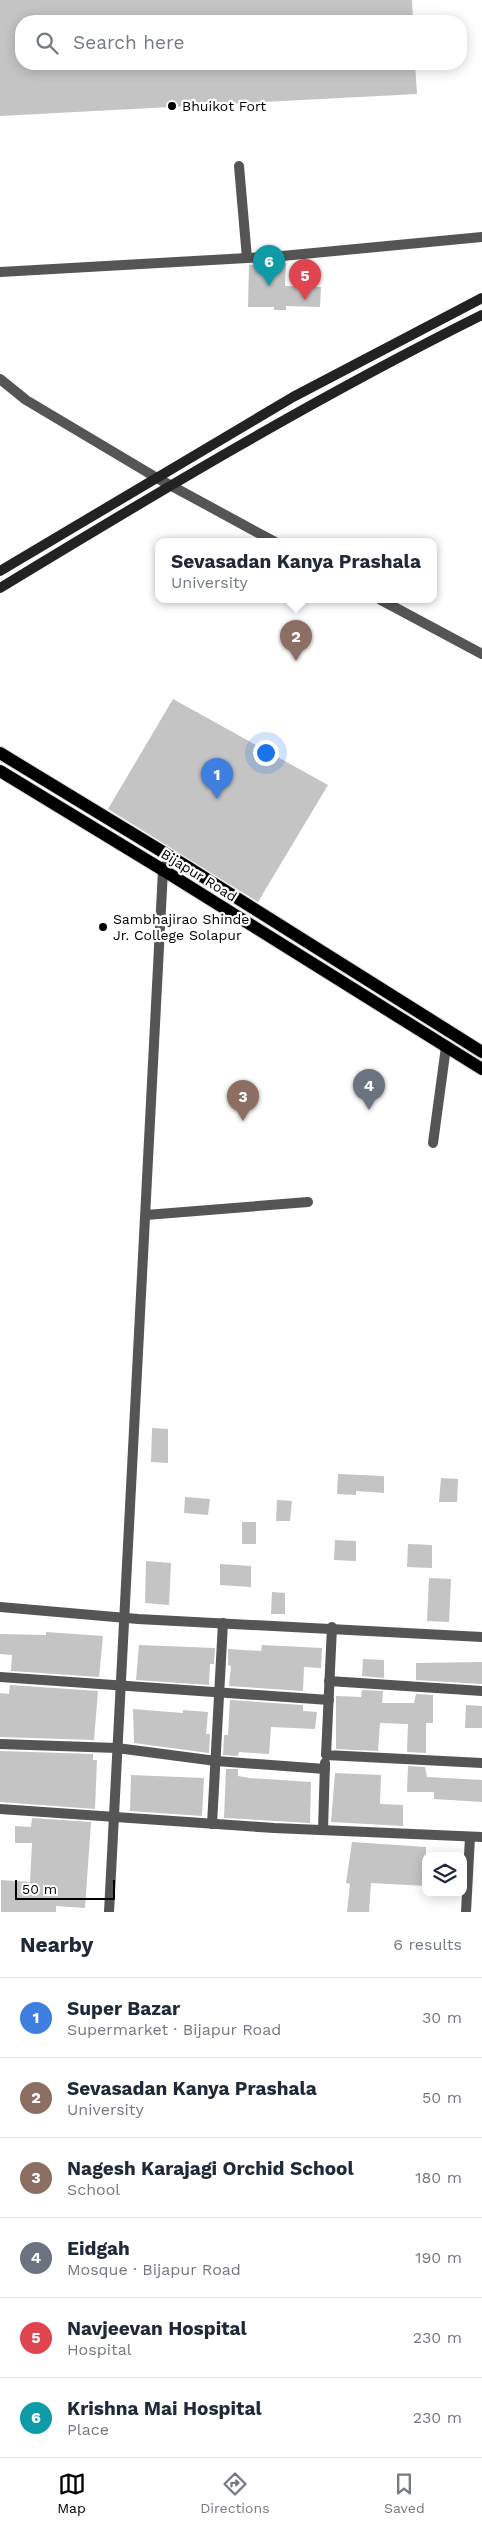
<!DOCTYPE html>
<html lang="en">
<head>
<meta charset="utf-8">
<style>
  :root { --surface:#fff; --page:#f2f2f3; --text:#1f2937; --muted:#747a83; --line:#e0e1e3; --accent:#000 }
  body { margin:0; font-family:"Work Sans",sans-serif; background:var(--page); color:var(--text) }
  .controls { position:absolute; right:15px; bottom:15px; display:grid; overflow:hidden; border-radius:10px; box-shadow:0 2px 12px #0003 }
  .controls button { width:45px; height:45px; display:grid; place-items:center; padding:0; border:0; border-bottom:1px solid var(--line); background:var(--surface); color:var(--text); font:25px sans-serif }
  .scale { position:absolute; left:15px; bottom:12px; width:100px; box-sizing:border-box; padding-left:5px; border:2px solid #000; border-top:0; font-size:14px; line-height:18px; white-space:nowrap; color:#000; -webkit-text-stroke:4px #fff; paint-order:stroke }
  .you { position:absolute; left:265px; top:752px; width:18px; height:18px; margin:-12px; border:4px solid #fff; border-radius:50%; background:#1a73e8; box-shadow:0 0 0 8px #1a73e833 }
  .badge { display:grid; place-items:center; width:32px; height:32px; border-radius:50%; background:var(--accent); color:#fff; font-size:16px; font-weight:700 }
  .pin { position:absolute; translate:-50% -41px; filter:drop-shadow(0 1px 2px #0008) }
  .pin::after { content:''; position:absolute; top:26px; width:18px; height:15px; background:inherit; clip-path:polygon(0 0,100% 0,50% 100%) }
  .popup { position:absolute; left:155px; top:538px; width:282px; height:65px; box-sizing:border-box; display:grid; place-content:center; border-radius:10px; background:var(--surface); filter:drop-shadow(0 1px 4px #0005); font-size:16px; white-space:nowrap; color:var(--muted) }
  .popup b { font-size:19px; color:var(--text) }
  .popup::after { content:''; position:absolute; left:50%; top:100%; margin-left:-10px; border:10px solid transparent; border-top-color:var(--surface) }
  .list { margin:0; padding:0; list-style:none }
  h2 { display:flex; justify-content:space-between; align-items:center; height:65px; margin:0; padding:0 20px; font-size:21px }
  h2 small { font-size:16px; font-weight:400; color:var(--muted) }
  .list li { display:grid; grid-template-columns:32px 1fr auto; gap:15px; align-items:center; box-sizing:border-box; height:80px; padding:0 20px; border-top:1px solid var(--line) }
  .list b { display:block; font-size:19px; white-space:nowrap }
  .list p { margin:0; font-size:16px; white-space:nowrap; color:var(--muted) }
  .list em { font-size:16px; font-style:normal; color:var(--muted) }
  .icon { flex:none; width:28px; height:28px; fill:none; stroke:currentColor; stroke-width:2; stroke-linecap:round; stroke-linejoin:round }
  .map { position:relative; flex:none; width:482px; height:1912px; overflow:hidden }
  .search { position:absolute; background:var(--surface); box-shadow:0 2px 12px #0003; left:15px; right:15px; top:15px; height:55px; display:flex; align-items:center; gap:12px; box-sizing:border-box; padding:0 18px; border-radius:20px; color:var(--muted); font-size:19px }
  .sheet { height:545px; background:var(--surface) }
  nav { display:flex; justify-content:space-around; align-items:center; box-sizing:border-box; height:70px; border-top:1px solid var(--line); background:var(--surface); font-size:14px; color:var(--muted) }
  nav a { display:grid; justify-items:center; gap:2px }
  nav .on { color:var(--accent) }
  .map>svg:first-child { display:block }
  .building { fill:#c4c4c4 }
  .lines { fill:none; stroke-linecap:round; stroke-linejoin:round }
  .primary-casing { stroke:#dbdbdb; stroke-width:14 }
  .minor { stroke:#555; stroke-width:10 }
  .tertiary { stroke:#555; stroke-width:10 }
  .secondary { stroke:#222; stroke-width:10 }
  .primary { stroke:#000; stroke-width:12 }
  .poi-dot { fill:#000; stroke:#fff; stroke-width:2 }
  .labels { text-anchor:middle; stroke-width:4.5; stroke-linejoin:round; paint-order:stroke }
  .poi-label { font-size:14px; fill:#000; stroke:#fff; text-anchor:start }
  .street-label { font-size:14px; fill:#000; stroke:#fff }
</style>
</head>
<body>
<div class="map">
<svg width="482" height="1912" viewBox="0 0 482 1912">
  <rect width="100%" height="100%" fill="#fff"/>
  <!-- building -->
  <g class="building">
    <path d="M0,0H412L413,21H21V64H415L417,94L0,116Z"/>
    <path d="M286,263L285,286L321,287L320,307L286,306V310H274V307H248L249,265Z"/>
    <path d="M173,699L328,785L258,902L108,809Z"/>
    <path d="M152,1428L168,1429V1463L151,1462Z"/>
    <path d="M338,1474L384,1476V1493L356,1491V1495L337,1494Z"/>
    <path d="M441,1478L458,1479L457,1502H439Z"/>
    <path d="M185,1497L210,1499L208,1515L184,1513Z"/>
    <path d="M277,1500L292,1501L290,1521H276Z"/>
    <rect x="242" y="1522" width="14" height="22"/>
    <path d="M335,1540L356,1541V1561L334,1560Z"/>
    <path d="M408,1544L432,1545V1568L407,1567Z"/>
    <path d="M146,1561L171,1563L169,1605L145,1603Z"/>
    <path d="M220,1564L251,1566V1587L220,1585Z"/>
    <path d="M429,1578L451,1579L449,1622L427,1621Z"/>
    <path d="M272,1592L285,1593V1614H271Z"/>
    <path d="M46,1632L103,1636L99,1677L11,1671L12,1655L0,1654V1634L46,1635Z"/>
    <path d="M139,1645L215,1648L214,1664H210L209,1685L136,1680Z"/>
    <path d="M262,1645L322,1648L321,1668L304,1667L303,1691L229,1686L231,1666L228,1665V1649L261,1651Z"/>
    <path d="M363,1659L384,1660V1678L362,1676Z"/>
    <path d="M482,1662V1684L416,1680V1663Z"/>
    <path d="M10,1685L98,1691L94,1740L0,1737V1693L9,1694Z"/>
    <path d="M362,1690L383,1691L382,1703H414L416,1694L433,1695V1723H426V1753L407,1752L408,1724L380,1723L378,1751L336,1749V1696L361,1697Z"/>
    <path d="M230,1700L303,1705V1711L317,1712L315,1729L271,1727L269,1754L239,1752L238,1756L223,1755L224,1735H228Z"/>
    <path d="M466,1705L482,1706V1728H465Z"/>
    <path d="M133,1709L183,1713V1710L208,1712L206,1734H210L209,1753L134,1743Z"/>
    <path d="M0,1751L93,1754V1760H97L95,1809L0,1802Z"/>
    <path d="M408,1766L425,1767L427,1777L482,1780V1802L434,1799V1792H407Z"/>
    <path d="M226,1769H238V1776L250,1778L311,1782L310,1823L224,1818Z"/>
    <path d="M335,1773L381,1775L380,1804L403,1805V1826L331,1822Z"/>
    <path d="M131,1775L204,1778L202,1816L130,1811Z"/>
    <path d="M32,1818L91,1822L85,1908L56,1906V1912H1V1880L30,1882L32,1843H15V1826L31,1827Z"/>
    <path d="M352,1842L426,1847V1886L371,1883L369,1912H347L350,1884L346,1883Z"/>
  </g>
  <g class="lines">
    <defs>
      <g id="primary">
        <path d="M0,753L186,866L482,1052"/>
        <path d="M0,771L163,870L482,1069"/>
      </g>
    </defs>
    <!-- primary casing -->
    <use href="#primary" class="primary-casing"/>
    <!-- minor -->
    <g class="minor">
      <path d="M239,166L247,258"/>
      <path d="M0,272L282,256L482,237"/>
      <path d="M433,1143L446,1047"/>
      <path d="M146,1215L308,1202"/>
      <path d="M0,1607L138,1619L482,1637"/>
      <path d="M332,1627L326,1755L482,1763"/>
      <path d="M0,1677L329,1700"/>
      <path d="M329,1681L482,1691"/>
      <path d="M0,1744L117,1748L216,1761L325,1769"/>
      <path d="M0,1809L274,1828L482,1837"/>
      <path d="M212,1824L223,1623"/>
      <path d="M323,1830L325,1763"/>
      <path d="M109,1912L163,870L171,857"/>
      <path d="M466,1912L470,1837"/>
    </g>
    <!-- tertiary -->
    <g class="tertiary">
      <path d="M0,379L26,400L157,478L275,542"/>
      <path d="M381,600L482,654"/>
    </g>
    <!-- secondary -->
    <g class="secondary">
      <path d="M0,571L293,397L482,298"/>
      <path d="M0,588C158,492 317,397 482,315"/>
    </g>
    <!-- primary -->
    <use href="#primary" class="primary"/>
  </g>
  <!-- markers -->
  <g class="poi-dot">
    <circle cx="172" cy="106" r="5"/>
    <circle cx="103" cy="927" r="5"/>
  </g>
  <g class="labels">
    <!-- poi labels -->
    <g class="poi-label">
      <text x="182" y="111">Bhuikot Fort</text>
      <text x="113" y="924">Sambhajirao Shinde<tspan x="113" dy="16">Jr. College Solapur</tspan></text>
    </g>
    <!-- street labels -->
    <g class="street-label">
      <text transform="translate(199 875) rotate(32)" y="5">Bijapur Road</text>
    </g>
  </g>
</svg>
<div class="controls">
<button><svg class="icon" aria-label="layers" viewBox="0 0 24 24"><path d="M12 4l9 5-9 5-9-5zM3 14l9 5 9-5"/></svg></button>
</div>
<div class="scale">50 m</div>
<div class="you"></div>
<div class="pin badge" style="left:217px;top:799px;background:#3f7fe0">1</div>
<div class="pin badge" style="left:296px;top:661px;background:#8d6e63">2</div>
<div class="popup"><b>Sevasadan Kanya Prashala</b>University</div>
<div class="pin badge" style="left:243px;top:1121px;background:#8d6e63">3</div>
<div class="pin badge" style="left:369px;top:1110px;background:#6b7280">4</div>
<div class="pin badge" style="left:305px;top:300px;background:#e0444e">5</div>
<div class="pin badge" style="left:269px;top:286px;background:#0f9aa8">6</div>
<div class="search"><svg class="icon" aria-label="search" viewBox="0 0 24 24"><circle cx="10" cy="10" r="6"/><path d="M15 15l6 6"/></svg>Search here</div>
</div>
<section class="sheet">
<h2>Nearby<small>6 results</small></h2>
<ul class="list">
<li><span class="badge" style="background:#3f7fe0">1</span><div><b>Super Bazar</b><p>Supermarket · Bijapur Road</p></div><em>30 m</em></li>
<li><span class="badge" style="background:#8d6e63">2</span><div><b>Sevasadan Kanya Prashala</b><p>University</p></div><em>50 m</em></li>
<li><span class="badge" style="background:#8d6e63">3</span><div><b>Nagesh Karajagi Orchid School</b><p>School</p></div><em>180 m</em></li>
<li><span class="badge" style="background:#6b7280">4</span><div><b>Eidgah</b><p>Mosque · Bijapur Road</p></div><em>190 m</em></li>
<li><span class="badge" style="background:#e0444e">5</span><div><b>Navjeevan Hospital</b><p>Hospital</p></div><em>230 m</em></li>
<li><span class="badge" style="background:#0f9aa8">6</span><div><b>Krishna Mai Hospital</b><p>Place</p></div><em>230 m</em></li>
</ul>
</section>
<nav>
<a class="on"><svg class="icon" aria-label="map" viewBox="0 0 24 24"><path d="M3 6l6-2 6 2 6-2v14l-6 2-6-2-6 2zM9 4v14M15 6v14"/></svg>Map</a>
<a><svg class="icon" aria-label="directions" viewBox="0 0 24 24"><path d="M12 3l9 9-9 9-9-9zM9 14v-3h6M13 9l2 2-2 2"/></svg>Directions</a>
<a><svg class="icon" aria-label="saved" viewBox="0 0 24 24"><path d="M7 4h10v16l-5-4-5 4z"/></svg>Saved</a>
</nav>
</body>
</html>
